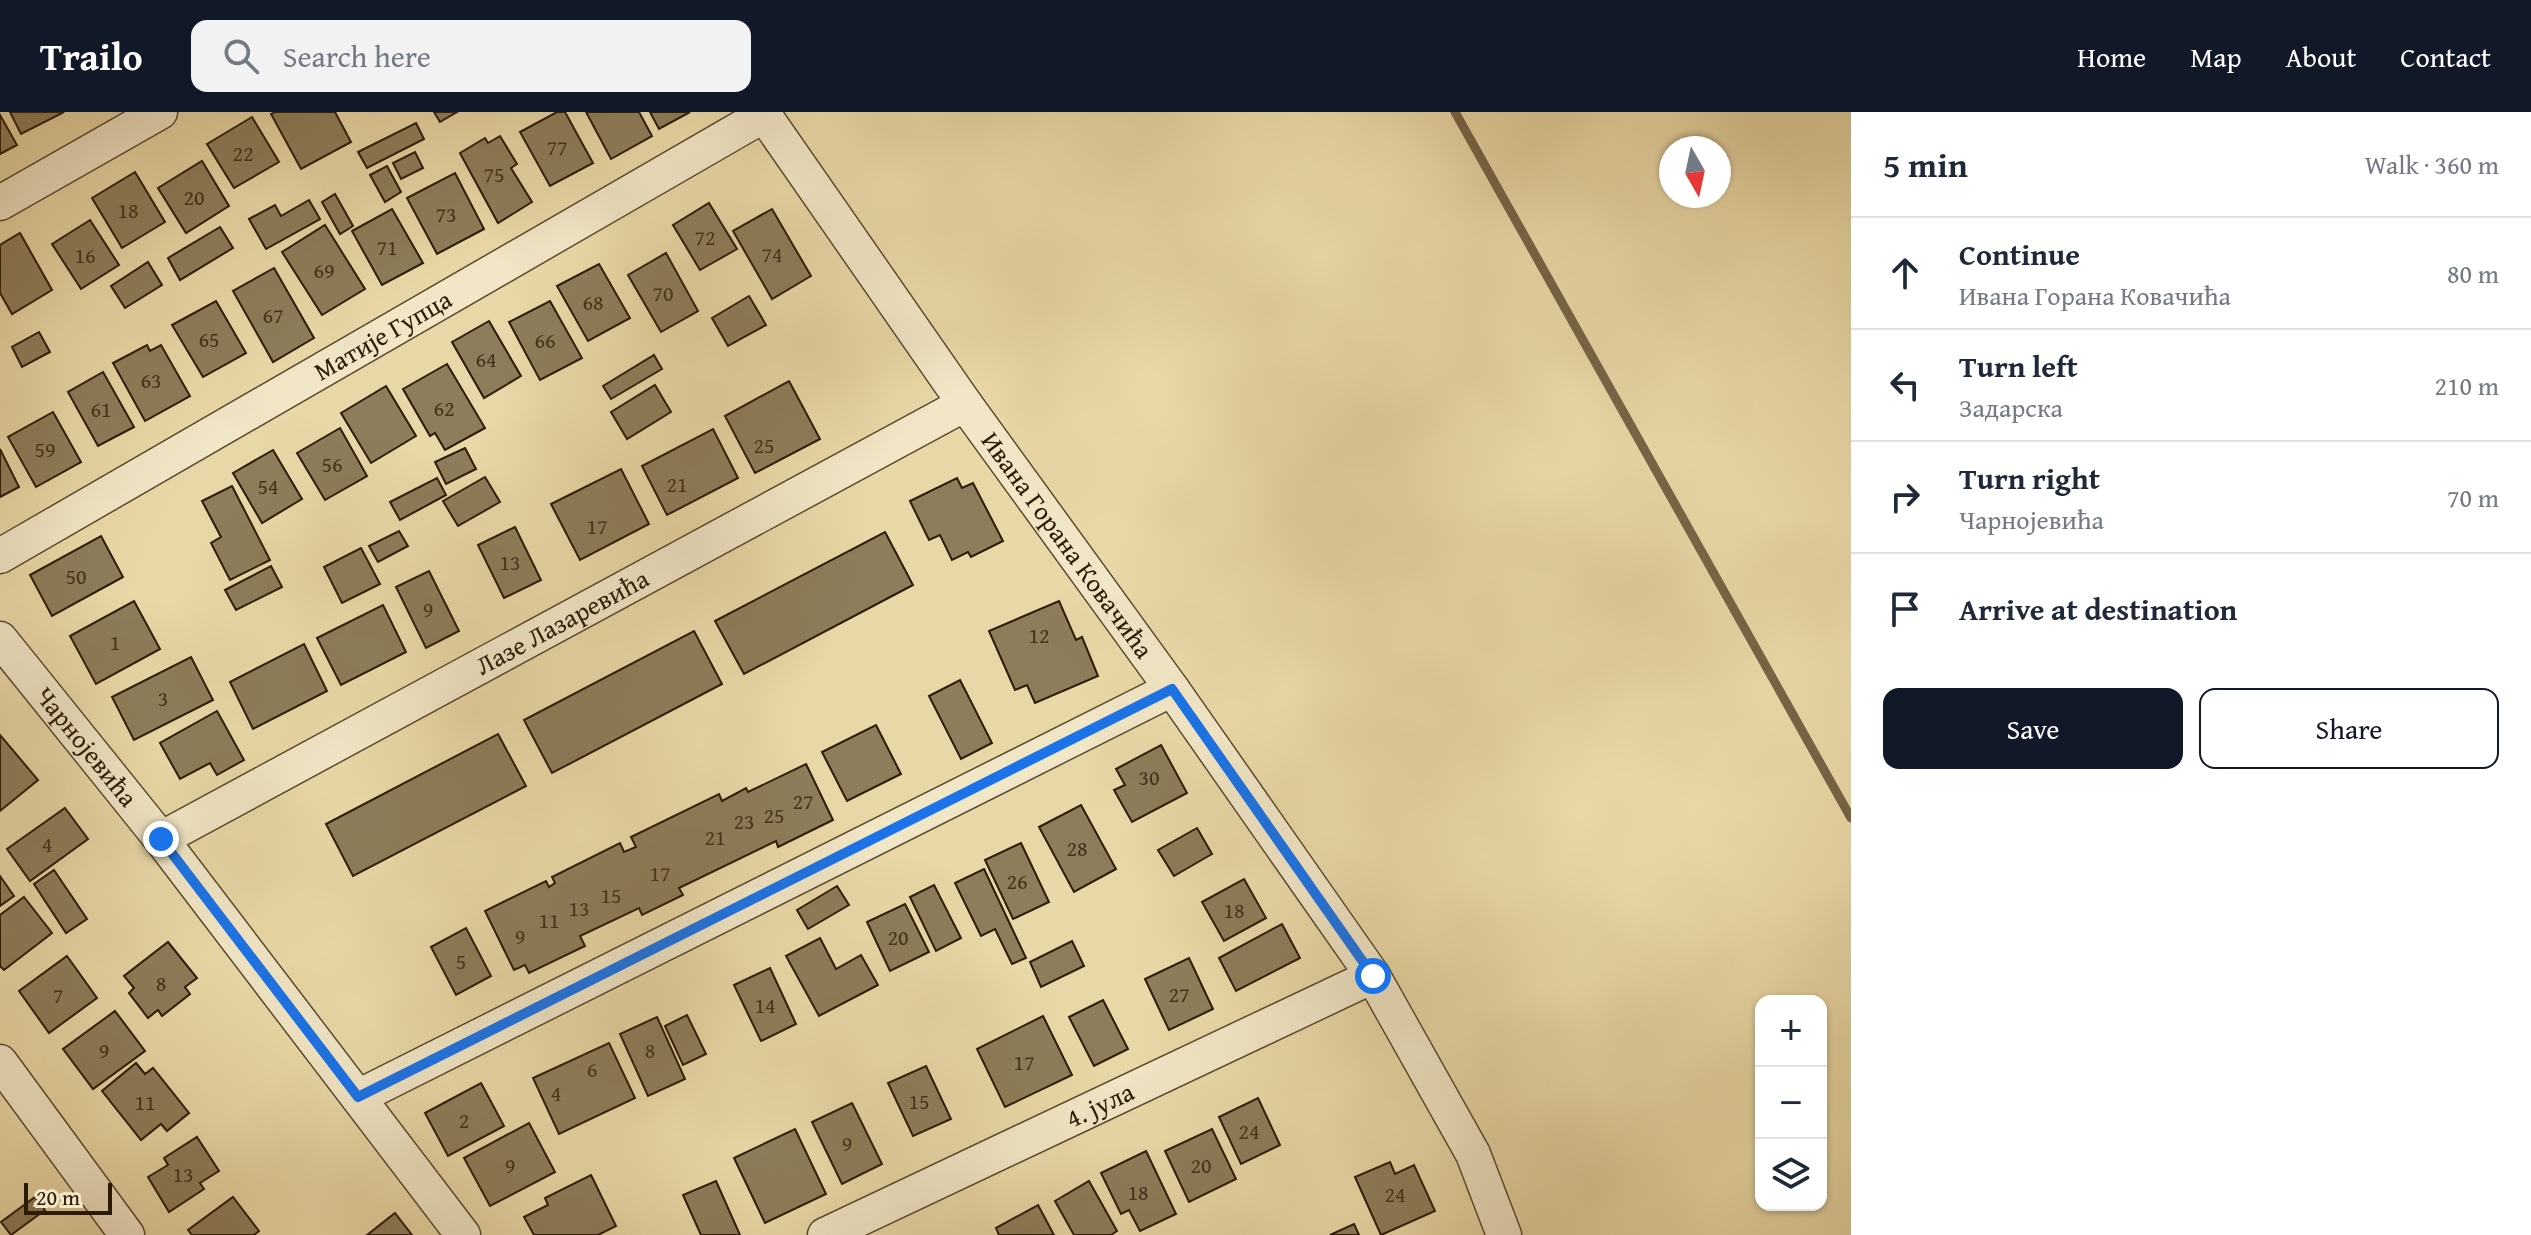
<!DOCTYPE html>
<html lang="en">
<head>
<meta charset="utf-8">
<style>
  :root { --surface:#fff; --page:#f2f2f3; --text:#1f2937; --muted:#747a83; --line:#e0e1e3; --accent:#111827 }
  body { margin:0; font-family:"Gentium Book Plus",serif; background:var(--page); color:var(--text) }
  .controls { position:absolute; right:24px; bottom:24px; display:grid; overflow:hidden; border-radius:16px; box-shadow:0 2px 6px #0004 }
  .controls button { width:72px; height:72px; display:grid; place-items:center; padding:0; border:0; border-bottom:2px solid var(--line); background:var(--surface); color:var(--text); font:40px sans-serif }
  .compass { position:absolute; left:1659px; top:24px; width:72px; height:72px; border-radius:50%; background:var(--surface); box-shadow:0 2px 6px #0004; rotate:171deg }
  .scale { position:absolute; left:24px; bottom:20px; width:88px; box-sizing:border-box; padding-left:8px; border:4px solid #2a1a06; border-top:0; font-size:22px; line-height:28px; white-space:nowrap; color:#2a1a06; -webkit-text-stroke:6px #f1e6c6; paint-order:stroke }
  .stop { position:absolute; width:24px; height:24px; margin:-18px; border:6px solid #1a73e8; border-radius:50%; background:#fff }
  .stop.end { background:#1a73e8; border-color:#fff; box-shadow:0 2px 8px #0008 }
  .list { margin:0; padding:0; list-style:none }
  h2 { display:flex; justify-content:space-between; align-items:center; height:104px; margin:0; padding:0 32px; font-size:34px }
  h2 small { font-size:26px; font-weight:400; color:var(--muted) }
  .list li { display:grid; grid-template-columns:52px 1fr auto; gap:24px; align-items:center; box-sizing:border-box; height:112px; padding:0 32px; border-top:2px solid var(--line) }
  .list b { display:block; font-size:30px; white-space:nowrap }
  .list p { margin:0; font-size:26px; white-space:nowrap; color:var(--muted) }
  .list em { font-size:26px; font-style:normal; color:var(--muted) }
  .actions { display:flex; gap:16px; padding:24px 32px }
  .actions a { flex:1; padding:18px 0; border:2px solid var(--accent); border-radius:16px; text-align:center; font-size:28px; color:var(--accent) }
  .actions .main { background:var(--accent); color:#fff }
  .icon { flex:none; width:44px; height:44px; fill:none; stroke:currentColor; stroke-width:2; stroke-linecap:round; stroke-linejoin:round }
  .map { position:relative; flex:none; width:1851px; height:1123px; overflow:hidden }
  header { display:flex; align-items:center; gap:48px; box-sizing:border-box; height:112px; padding:0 40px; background:var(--accent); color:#fff }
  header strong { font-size:38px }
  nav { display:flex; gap:44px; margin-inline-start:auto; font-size:28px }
  .search { width:560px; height:72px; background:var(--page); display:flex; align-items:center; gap:20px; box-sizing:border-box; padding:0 28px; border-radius:16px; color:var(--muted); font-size:30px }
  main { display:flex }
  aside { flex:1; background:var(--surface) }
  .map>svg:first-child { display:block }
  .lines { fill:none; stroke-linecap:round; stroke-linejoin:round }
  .stream { stroke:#766546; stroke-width:9 }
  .building { fill:#8d7d5a; stroke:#2a1a06; stroke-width:2 }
  .street-casing { stroke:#5a4a2e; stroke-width:37 }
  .street { stroke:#f1e6c6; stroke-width:34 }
  .route { stroke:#1a73e8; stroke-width:10 }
  .labels { text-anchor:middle; stroke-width:6; stroke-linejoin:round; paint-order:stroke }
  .number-label { font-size:22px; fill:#43331b }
  .street-label { font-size:26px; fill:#2a1a06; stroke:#f1e6c6 }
</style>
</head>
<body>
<header>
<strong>Trailo</strong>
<div class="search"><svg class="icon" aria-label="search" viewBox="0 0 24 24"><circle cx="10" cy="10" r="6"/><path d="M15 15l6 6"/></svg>Search here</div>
<nav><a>Home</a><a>Map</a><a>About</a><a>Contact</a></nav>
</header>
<main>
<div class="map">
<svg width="1851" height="1123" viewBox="0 0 1851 1123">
  <rect width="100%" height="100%" fill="#e9d8a7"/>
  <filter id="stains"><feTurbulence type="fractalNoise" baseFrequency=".0025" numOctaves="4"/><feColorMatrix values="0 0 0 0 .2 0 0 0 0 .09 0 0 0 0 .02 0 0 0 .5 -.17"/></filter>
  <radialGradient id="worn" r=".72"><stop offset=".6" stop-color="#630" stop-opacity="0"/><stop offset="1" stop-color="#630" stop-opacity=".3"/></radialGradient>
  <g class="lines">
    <!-- stream -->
    <path class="stream" d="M1455,0L1851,706"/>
  </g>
  <!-- building -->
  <g class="building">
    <path d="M10,0H64L21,22Z"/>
    <path d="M275,0H335L351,30L301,57L271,2Z"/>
    <path d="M434,0H457L440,10Z"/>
    <path d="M557,0H565L593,51L550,74L520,20Z"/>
    <path d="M586,0H639L652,24L611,47Z"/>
    <path d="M650,0H690L659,17Z"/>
    <path d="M0,3L17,33L0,42Z"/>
    <path d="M252,5L279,50L234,76L207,32Z"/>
    <path d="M416,11L424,27L367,56L358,40Z"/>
    <path d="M500,24L517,52L511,56L532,90L498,111L460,41L485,26L488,31Z"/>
    <path d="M415,40L423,56L401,67L393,51Z"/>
    <path d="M202,49L229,94L186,121L158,76Z"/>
    <path d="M387,54L401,80L385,90L370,63Z"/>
    <path d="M135,60L165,110L122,136L92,86Z"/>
    <path d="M455,61L484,117L437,142L407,86Z"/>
    <path d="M335,82L353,114L340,122L322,90Z"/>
    <path d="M309,88L320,107L266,137L249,107L275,93L281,104Z"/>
    <path d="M709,91L737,137L700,158L673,113Z"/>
    <path d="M392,97L423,151L382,173L352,119Z"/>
    <path d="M772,97L811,164L772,187L733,119Z"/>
    <path d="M90,108L119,153L81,177L52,132Z"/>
    <path d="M325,113L365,177L322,203L282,140Z"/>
    <path d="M220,115L233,136L180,168L168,146Z"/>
    <path d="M20,121L52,178L12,202L0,181V133Z"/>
    <path d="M666,141L698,199L661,220L628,163Z"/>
    <path d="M148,150L162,173L125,196L111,174Z"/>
    <path d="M599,152L630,206L588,229L557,174Z"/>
    <path d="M274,156L314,226L273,250L233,179Z"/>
    <path d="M749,184L766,213L728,234L712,206Z"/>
    <path d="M216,189L246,241L203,265L172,213Z"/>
    <path d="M550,189L582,246L540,268L509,210Z"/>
    <path d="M489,209L521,264L484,286L452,230Z"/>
    <path d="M39,220L50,240L22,255L12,235Z"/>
    <path d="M147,233L150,239L161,233L190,284L145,309L113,251Z"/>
    <path d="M654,243L662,257L611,287L603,274Z"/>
    <path d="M447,252L485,316L445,338L435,321L430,324L403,277Z"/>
    <path d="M103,260L134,315L98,334L68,280Z"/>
    <path d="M789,269L820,327L755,361L725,304Z"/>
    <path d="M655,273L671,300L627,327L611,300Z"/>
    <path d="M386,274L416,324L371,351L341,301Z"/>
    <path d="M53,300L81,350L36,375L8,325Z"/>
    <path d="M340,316L367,364L325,388L297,341Z"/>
    <path d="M713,317L738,366L667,403L642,354Z"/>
    <path d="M465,336L476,357L446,372L435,350Z"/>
    <path d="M0,337L19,375L0,385Z"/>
    <path d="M273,338L302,387L262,411L233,361Z"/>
    <path d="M621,357L649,412L580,448L551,392Z"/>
    <path d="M485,365L500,390L458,414L443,389Z"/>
    <path d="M437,366L446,383L400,408L390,390Z"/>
    <path d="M957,366L962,376L973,371L1003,429L971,445L968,440L952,448L940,423L929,428L910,389Z"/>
    <path d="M232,374L270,448L230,468L211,431L221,425L202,389Z"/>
    <path d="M515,415L541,468L504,486L478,433Z"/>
    <path d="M399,419L408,434L378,450L369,434Z"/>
    <path d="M885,420L913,473L744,562L715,509Z"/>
    <path d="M101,424L123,465L52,504L30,463Z"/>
    <path d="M361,436L380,472L342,491L324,455Z"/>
    <path d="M271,454L282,475L236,498L225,478Z"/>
    <path d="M429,459L459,519L426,536L396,475Z"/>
    <path d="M134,489L160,537L96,572L70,524Z"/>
    <path d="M1059,489L1076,528L1082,525L1098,564L1035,591L1027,573L1015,578L989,519Z"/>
    <path d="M383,493L406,540L341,573L317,526Z"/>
    <path d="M694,519L722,572L552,661L524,608Z"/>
    <path d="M304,532L327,579L253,617L230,570Z"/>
    <path d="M191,545L213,588L134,628L112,585Z"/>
    <path d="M960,568L992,631L961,647L929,584Z"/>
    <path d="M217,599L244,648L217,663L210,651L180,667L160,631Z"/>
    <path d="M876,613L901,662L847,689L822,640Z"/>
    <path d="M498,622L526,674L353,764L326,712Z"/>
    <path d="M0,623L38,668L0,699Z"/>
    <path d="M1161,633L1187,681L1132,710L1114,678L1125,673L1116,657Z"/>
    <path d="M806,652L833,708L778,735L776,729L679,776L683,783L642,803L639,796L580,824L585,834L529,861L525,853L514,858L485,799L546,769L549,775L555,771L552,765L620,731L624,740L636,735L631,725L719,682L722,689L746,676L748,680Z"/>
    <path d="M1081,693L1116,757L1074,780L1039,715Z"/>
    <path d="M65,696L88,727L30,769L7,737Z"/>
    <path d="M1197,716L1212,742L1174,764L1158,738Z"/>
    <path d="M1021,731L1049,790L1013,807L985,748Z"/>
    <path d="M984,757L1026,846L1012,852L995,817L981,824L955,771Z"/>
    <path d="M54,758L87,807L66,821L34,772Z"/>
    <path d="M0,764L14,784L0,794Z"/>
    <path d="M1244,767L1266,806L1224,829L1202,790Z"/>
    <path d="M934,773L961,826L936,839L910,785Z"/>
    <path d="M837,774L849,793L808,817L797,798Z"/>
    <path d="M24,785L52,821L4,858L0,854V803Z"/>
    <path d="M905,792L929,840L890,859L867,810Z"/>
    <path d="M1282,812L1300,846L1236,879L1219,846Z"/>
    <path d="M466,816L491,864L456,883L431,835Z"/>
    <path d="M820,826L836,857L861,843L878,873L819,904L786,844Z"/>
    <path d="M1072,829L1084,854L1041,875L1030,850Z"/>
    <path d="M168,830L197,866L185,875L190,882L162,904L158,898L148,906L129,881L134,876L124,864Z"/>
    <path d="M67,844L97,886L49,921L19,879Z"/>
    <path d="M1189,846L1213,897L1169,918L1145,867Z"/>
    <path d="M770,856L796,912L761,929L734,873Z"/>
    <path d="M1103,888L1128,937L1094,954L1069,905Z"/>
    <path d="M115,899L145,939L93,977L63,937Z"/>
    <path d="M687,903L706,942L683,953L665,914Z"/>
    <path d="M1043,904L1072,963L1005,995L977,937Z"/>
    <path d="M657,905L685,967L648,984L620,922Z"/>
    <path d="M609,931L635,986L559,1022L533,966Z"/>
    <path d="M136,951L145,962L153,956L189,1001L167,1019L161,1012L141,1028L102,979Z"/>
    <path d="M926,954L951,1007L913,1024L888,971Z"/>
    <path d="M481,971L504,1014L448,1044L425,1001Z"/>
    <path d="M1258,986L1280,1033L1241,1052L1219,1005Z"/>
    <path d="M852,991L882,1052L842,1072L812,1010Z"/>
    <path d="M529,1011L555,1060L490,1094L464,1046Z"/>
    <path d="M795,1017L826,1082L765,1111L734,1046Z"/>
    <path d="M1212,1017L1236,1067L1189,1090L1165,1039Z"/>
    <path d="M197,1025L219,1059L200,1071L204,1077L169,1100L148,1065L168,1053L164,1046Z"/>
    <path d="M1146,1039L1176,1102L1140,1119L1129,1098L1121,1102L1101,1061Z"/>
    <path d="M1390,1050L1395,1062L1414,1053L1435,1099L1381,1123L1355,1065Z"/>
    <path d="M591,1063L616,1114L598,1123H534L524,1105L548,1093L545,1086Z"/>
    <path d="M716,1069L740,1123H701L683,1083Z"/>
    <path d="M1089,1069L1117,1119L1111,1123H1074L1055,1089Z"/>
    <path d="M35,1085L45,1098L11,1123L1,1110Z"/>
    <path d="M233,1085L259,1119L254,1123H192L188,1118Z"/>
    <path d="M1038,1093L1054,1123H999L996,1116Z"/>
    <path d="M395,1101L412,1123H367Z"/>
    <path d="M1354,1112L1359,1123H1330Z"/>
  </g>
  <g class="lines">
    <defs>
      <g id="street">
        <path id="s1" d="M762,0L965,292L1172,577L1373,864L1473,1042L1504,1123"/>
        <path d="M0,91L160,0"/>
        <path id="s2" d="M0,444L764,3"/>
        <path id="s3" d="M0,527L161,727L463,1123"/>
        <path id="s4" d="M161,727L965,292"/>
        <path d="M0,950L127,1123"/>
        <path d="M358,985L1172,577"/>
        <path id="s5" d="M825,1123L1373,864"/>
      </g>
    </defs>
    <!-- street casing -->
    <use href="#street" class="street-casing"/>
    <!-- street -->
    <use href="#street" class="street"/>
  </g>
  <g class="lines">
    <!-- route -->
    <path class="route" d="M161,727L358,985L1172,577L1373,864"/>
  </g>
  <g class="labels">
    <!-- number labels -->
    <g class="number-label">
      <text x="557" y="43">77</text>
      <text x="243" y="49">22</text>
      <text x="494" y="70">75</text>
      <text x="194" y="93">20</text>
      <text x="128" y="106">18</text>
      <text x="446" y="110">73</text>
      <text x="705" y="133">72</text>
      <text x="387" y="143">71</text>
      <text x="772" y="150">74</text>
      <text x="85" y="151">16</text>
      <text x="324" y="166">69</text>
      <text x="663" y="189">70</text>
      <text x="593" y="198">68</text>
      <text x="273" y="211">67</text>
      <text x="209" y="235">65</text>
      <text x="545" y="236">66</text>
      <text x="486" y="255">64</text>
      <text x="151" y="276">63</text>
      <text x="444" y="304">62</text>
      <text x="101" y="305">61</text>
      <text x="764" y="341">25</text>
      <text x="45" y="345">59</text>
      <text x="332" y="360">56</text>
      <text x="677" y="380">21</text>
      <text x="268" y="382">54</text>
      <text x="597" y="422">17</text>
      <text x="510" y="458">13</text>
      <text x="76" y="472">50</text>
      <text x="428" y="505">9</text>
      <text x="1039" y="531">12</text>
      <text x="115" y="538">1</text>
      <text x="163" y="594">3</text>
      <text x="1149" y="673">30</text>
      <text x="803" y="697">27</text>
      <text x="774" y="711">25</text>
      <text x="744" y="717">23</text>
      <text x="715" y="733">21</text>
      <text x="47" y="740">4</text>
      <text x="1077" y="744">28</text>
      <text x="660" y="769">17</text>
      <text x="1017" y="777">26</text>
      <text x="611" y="791">15</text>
      <text x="579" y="804">13</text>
      <text x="1234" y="806">18</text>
      <text x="549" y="816">11</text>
      <text x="520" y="832">9</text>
      <text x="898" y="833">20</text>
      <text x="461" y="857">5</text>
      <text x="161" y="879">8</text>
      <text x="1179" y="890">27</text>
      <text x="58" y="891">7</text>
      <text x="765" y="901">14</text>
      <text x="104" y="946">9</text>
      <text x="650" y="946">8</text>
      <text x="1024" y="958">17</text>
      <text x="592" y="965">6</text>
      <text x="556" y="989">4</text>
      <text x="919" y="997">15</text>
      <text x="145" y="998">11</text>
      <text x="464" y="1016">2</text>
      <text x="1249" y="1027">24</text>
      <text x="847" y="1039">9</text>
      <text x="510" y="1061">9</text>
      <text x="1201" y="1061">20</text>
      <text x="183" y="1070">13</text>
      <text x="1138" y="1088">18</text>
      <text x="1395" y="1090">24</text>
    </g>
    <!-- street labels -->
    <g class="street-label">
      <text dy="9" stroke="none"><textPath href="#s2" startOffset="442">Матије Гупца</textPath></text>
      <text dy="9" stroke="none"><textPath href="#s1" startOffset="530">Ивана Горана Ковачића</textPath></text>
      <text dy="9" stroke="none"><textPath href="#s4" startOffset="456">Лазе Лазаревића</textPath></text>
      <text dy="9" stroke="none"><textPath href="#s3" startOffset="138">Чарнојевића</textPath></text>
      <text dy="9" stroke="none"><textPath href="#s5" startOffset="304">4. јула</textPath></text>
    </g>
  </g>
  <rect width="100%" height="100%" filter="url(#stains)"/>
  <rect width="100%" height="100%" fill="url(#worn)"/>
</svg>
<div class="controls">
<button>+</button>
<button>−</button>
<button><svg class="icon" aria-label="layers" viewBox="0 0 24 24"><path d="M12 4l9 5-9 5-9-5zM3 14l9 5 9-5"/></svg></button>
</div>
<svg class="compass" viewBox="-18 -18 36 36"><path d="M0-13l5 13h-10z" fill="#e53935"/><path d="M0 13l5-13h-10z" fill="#747a83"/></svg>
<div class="scale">20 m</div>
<div class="stop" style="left:1373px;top:864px"></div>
<div class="stop end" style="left:161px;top:727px"></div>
</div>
<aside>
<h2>5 min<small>Walk · 360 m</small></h2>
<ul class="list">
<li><svg class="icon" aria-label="ahead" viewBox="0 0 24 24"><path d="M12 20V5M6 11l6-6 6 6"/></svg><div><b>Continue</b><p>Ивана Горана Ковачића</p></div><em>80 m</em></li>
<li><svg class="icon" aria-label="left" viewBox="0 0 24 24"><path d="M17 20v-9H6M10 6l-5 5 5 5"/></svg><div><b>Turn left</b><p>Задарска</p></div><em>210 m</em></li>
<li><svg class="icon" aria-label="right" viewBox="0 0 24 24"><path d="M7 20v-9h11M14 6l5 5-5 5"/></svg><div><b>Turn right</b><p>Чарнојевића</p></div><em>70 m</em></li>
<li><svg class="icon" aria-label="arrive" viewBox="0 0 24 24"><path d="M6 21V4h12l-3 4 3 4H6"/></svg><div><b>Arrive at destination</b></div></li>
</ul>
<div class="actions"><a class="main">Save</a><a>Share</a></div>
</aside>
</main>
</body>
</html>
